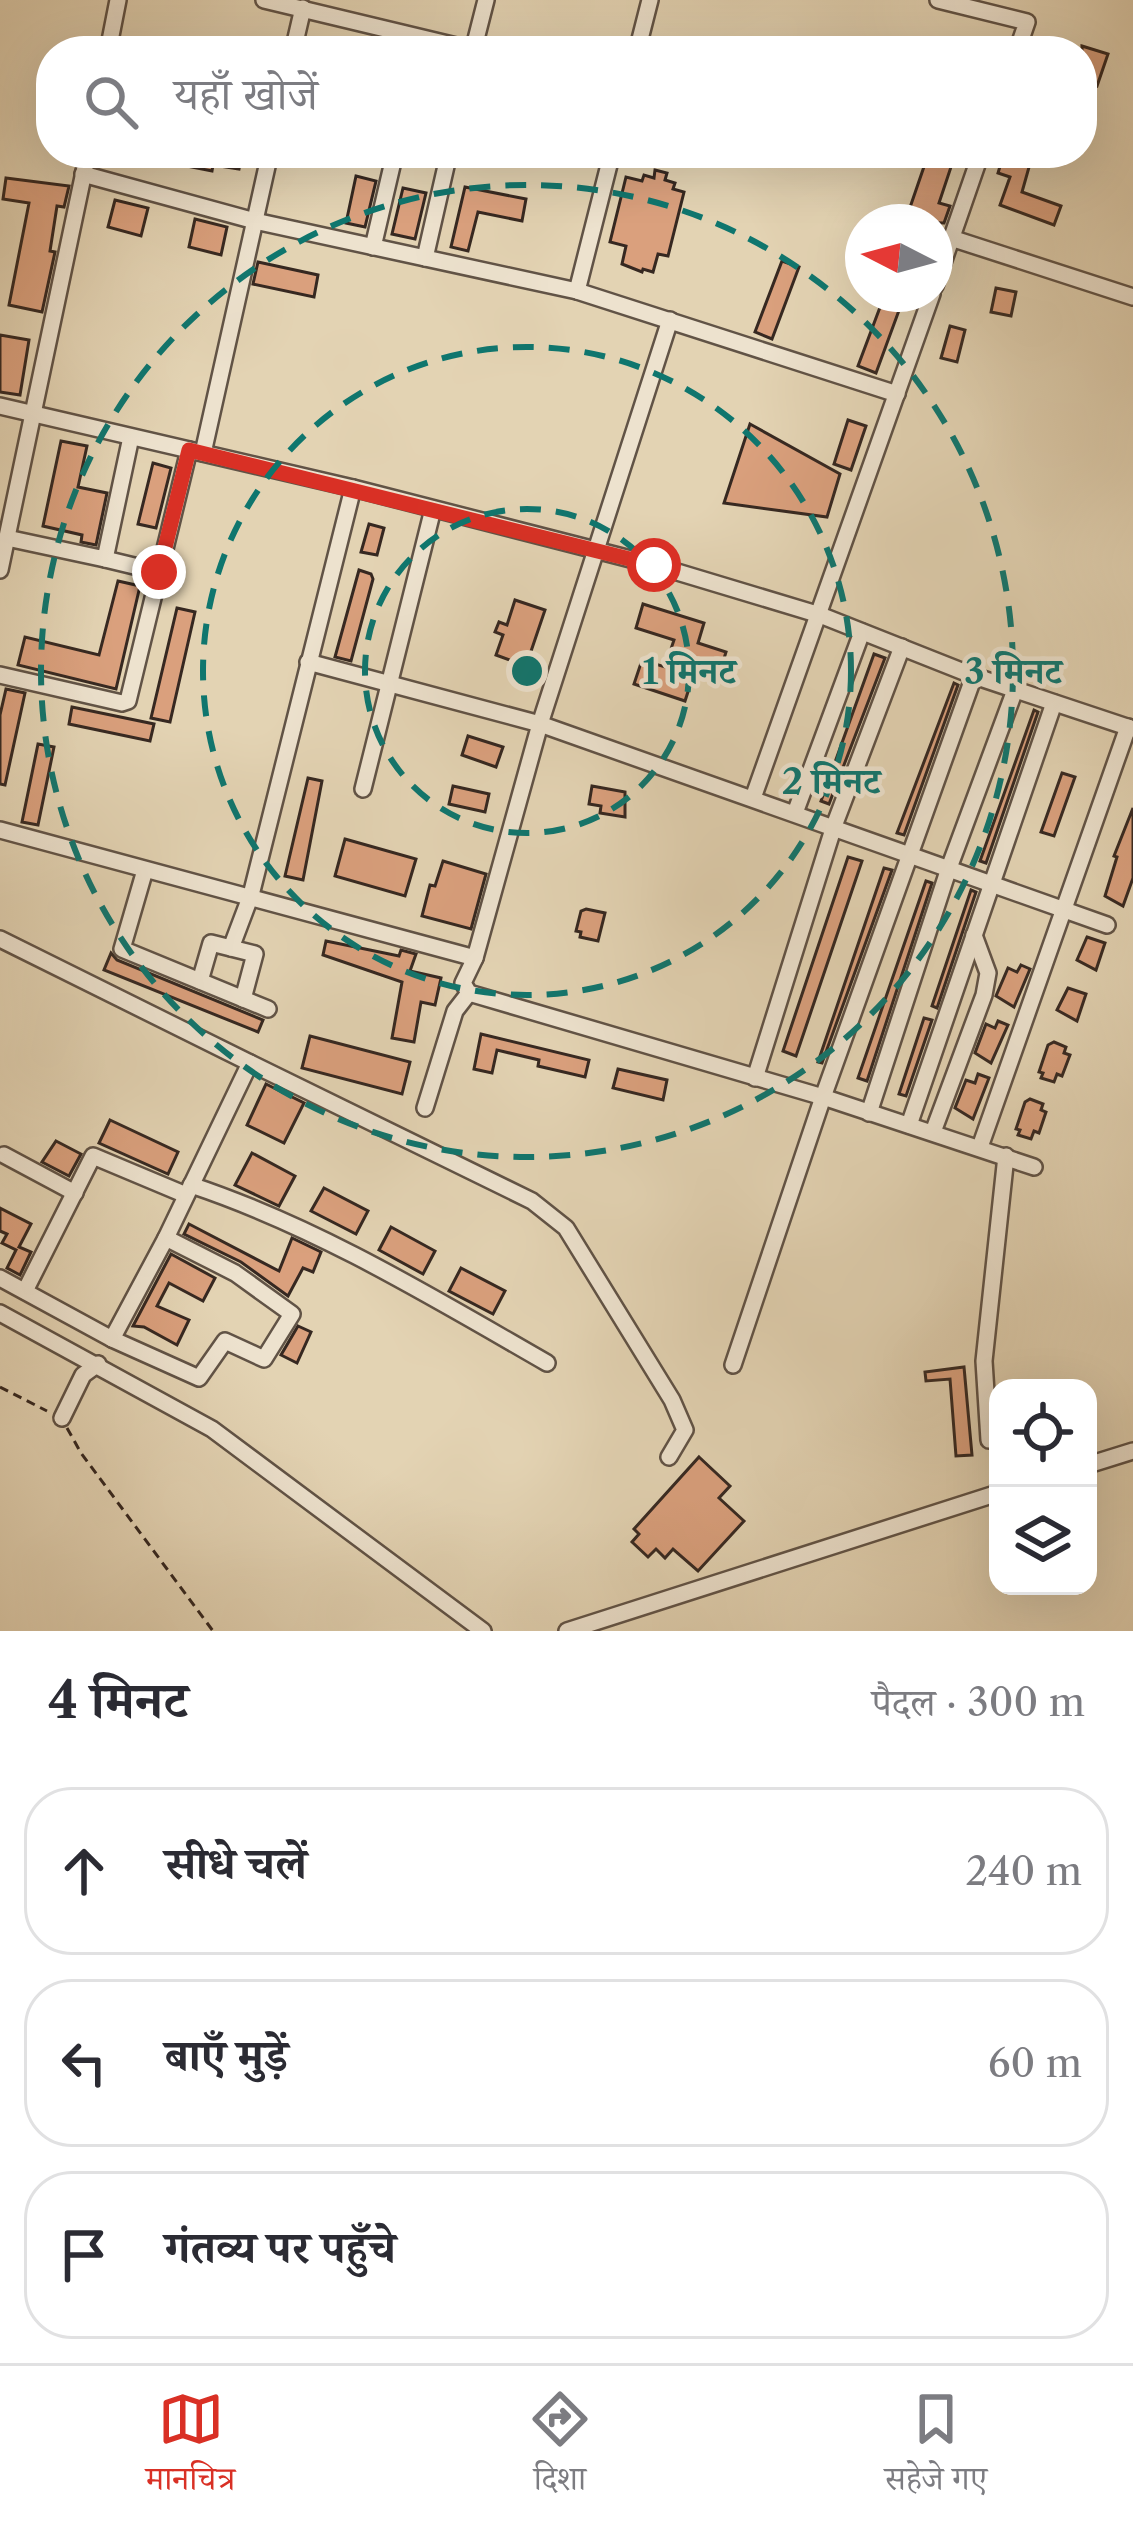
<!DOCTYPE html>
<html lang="hi">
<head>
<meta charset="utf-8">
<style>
  :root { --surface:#fff; --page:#f2f2f3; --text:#2b2b33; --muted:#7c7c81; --line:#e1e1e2; --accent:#d93025 }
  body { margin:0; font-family:"Libre Caslon Text","Noto Serif Devanagari",serif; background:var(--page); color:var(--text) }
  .controls { position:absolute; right:36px; bottom:36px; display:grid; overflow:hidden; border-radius:24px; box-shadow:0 12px 48px #0002 }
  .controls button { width:108px; height:108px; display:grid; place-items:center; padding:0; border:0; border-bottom:3px solid var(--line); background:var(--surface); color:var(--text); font:60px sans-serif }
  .compass { position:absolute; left:845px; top:204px; width:108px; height:108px; border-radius:50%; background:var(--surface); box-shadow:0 12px 48px #0002; rotate:276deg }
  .stop { position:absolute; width:36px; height:36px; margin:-27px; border:9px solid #d93025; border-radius:50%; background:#fff }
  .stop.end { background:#d93025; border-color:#fff; box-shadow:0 3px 12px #0008 }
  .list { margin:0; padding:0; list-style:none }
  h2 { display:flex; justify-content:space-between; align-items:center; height:156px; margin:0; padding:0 48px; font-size:51px }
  h2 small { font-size:39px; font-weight:400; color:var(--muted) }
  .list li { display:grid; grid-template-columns:78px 1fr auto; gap:36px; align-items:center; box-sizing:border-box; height:168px; margin:0 24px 24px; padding:0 24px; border:3px solid var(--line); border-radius:48px }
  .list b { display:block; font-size:45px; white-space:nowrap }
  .list em { font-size:39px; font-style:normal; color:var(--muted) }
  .icon { flex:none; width:66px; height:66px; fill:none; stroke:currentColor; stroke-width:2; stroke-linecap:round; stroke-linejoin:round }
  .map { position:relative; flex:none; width:1133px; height:1631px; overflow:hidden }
  .search { position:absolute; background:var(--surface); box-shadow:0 12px 48px #0002; left:36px; right:36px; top:36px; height:132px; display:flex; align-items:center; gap:30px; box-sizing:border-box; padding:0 42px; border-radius:48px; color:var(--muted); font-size:45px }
  .sheet { height:732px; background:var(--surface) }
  nav { display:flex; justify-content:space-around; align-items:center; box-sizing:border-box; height:168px; border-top:3px solid var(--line); background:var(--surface); font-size:33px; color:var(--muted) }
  nav a { display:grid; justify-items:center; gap:6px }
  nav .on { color:var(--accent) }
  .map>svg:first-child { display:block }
  .building { fill:#daa07d; stroke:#362821; stroke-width:3 }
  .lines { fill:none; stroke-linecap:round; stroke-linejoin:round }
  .minor-casing { stroke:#615346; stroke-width:20 }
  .path { stroke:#362821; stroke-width:3; stroke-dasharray:9 6; stroke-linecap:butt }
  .minor { stroke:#ede2ce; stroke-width:15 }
  .route { stroke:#d93025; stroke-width:15 }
  .ring { fill:none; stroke:#0f766e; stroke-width:6; stroke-dasharray:21 15 }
  .centre { fill:#0f766e; stroke:#ede2ce; stroke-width:6 }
  .ring-label { font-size:36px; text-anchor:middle; font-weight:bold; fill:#0f766e; stroke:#ede2ce; stroke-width:9; stroke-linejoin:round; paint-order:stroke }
</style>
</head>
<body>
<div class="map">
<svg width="1133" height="1631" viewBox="0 0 1133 1631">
  <rect width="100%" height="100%" fill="#e3d3b3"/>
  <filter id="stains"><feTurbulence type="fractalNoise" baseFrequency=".00167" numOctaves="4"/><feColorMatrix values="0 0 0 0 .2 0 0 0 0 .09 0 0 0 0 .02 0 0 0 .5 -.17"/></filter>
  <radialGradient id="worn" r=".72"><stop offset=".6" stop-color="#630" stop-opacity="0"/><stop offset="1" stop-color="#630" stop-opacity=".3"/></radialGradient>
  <!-- building -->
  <g class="building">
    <path d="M1082,46L1108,54L1097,86L1082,81Z"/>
    <path d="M146,153H242L239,169L213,165L212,171L146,158Z"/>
    <path d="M1004,153H1033L1022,192L1061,206L1054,225L1000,205L1010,177L998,173Z"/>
    <path d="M928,155L952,164L939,203L950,206L944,223L905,222Z"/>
    <path d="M655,170L667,173L665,180L675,183L673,189L684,192L668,256L658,254L653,272L643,269L642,272L622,264L626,246L610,242L626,177L642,181L644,175L654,178Z"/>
    <path d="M356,176L376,181L365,227L346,223Z"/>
    <path d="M6,178L69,186L64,207L57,206L50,251L55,252L42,312L9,305L29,203L3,199Z"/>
    <path d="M465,187L526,199L522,221L478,212L468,251L451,247Z"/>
    <path d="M403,188L426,193L415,239L392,234Z"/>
    <path d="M115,200L148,208L141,236L108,227Z"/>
    <path d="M195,219L227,227L221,255L189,247Z"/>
    <path d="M782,261L799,267L772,339L755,332Z"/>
    <path d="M258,262L318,275L314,297L253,284Z"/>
    <path d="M996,288L1016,292L1011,316L991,312Z"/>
    <path d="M885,294H905L876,373L858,366Z"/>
    <path d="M950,326L965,330L957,362L941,358Z"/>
    <path d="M0,335L29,340L20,395L0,392Z"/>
    <path d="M848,420L866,426L851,470L834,464Z"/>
    <path d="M750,424L840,474L827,517L724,503Z"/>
    <path d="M61,441L87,446L78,487L107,493L96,545L81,542L82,535L43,526Z"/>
    <path d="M153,463L171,468L156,528L138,524Z"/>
    <path d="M369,524L384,528L377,555L361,552Z"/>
    <path d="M359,570L371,574L373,579L351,661L335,657Z"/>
    <path d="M118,581L140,586L116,689L18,665L25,637L99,655Z"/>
    <path d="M515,600L545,610L526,666L496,655L503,635L495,632L499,622L507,625Z"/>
    <path d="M643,604L704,623L698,643L726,652L720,672L697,664L685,701L634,684L642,660L665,667L674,640L636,628Z"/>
    <path d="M177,608L195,612L170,722L151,718Z"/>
    <path d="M874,654L885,658L829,804L821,801Z"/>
    <path d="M954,683L958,685L904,835L897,833Z"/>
    <path d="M6,689L25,693L5,785L0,784V715Z"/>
    <path d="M72,707L154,724L150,741L69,724Z"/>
    <path d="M1034,710L1038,712L986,863L980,861Z"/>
    <path d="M468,736L503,747L496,767L462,755Z"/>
    <path d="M38,744L54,747L38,825L22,822Z"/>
    <path d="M1062,773L1075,777L1054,836L1041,832Z"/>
    <path d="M308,778L322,781L303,880L285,876Z"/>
    <path d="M453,786L489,794L485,812L449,804Z"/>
    <path d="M592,786L625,792V817L600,813L601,806L589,804Z"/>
    <path d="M1133,808V878L1123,906L1105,896L1117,857L1114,856Z"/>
    <path d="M345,839L416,859L405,896L335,876Z"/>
    <path d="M848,857L862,861L796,1056L783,1051Z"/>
    <path d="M443,861L486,874L471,929L422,916L430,885L435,886Z"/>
    <path d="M884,868L892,870L822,1063L818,1062Z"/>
    <path d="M926,881L932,883L867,1081L858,1078Z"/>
    <path d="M971,890L976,892L937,1008L932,1006Z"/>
    <path d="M586,909L605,913L598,941L580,937L581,932L576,931L581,911Z"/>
    <path d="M1087,937L1105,943L1096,970L1077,960Z"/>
    <path d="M326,941L399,956L401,950L416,954L410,971L441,978L435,1005L421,1002L414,1042L392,1038L402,982L323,955Z"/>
    <path d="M111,953L117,960L263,1020L258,1032L104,970Z"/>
    <path d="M1021,965L1030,969L1014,1007L996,996L1008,968L1017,972Z"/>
    <path d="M1068,988L1086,994L1077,1021L1057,1010Z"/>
    <path d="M924,1018L932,1020L906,1096L899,1094Z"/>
    <path d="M998,1021L1008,1025L991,1063L975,1053L986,1024L995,1028Z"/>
    <path d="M481,1034L589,1060L585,1077L538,1066L539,1060L497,1050L492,1073L474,1069Z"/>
    <path d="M310,1036L410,1062L402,1094L302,1068Z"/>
    <path d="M1054,1042L1066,1047L1064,1053L1070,1055L1062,1076L1057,1074L1054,1082L1041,1078L1043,1073L1039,1072L1048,1045Z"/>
    <path d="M618,1069L667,1080L663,1100L613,1088Z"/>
    <path d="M978,1074L989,1078L973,1119L955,1108L966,1080L975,1083Z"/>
    <path d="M266,1084L304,1103L284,1143L247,1125Z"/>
    <path d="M1030,1099L1043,1104L1041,1110L1046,1112L1039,1133L1034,1131L1031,1139L1018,1135L1020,1130L1016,1129L1025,1102Z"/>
    <path d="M110,1120L178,1152L168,1174L99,1143Z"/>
    <path d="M56,1141L81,1154L69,1176L42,1162Z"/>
    <path d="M252,1153L295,1176L279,1206L235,1185Z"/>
    <path d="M324,1188L368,1211L356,1234L311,1211Z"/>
    <path d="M0,1208L31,1224L19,1247L31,1252L20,1275L7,1268L16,1250L2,1243L7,1234L0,1231Z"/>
    <path d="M189,1224L279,1271L292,1238L321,1252L313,1272L303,1268L288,1296L241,1262L184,1234Z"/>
    <path d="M391,1227L435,1251L423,1274L379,1250Z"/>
    <path d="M171,1254L215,1278L203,1301L169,1283L157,1306L189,1320L177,1345L144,1327L133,1326Z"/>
    <path d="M461,1268L505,1291L493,1314L449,1291Z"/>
    <path d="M298,1326L311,1332L297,1363L281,1355Z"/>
    <path d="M964,1367L972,1455L956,1456L950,1379L926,1381L925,1372Z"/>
    <path d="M699,1457L730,1486L719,1498L744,1521L698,1571L673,1549L665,1558L656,1549L648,1557L632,1542L639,1534L634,1529Z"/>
  </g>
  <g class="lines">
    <defs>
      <g id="minor">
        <path d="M264,0L473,50"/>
        <path d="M938,0L1027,22L1017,51"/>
        <path d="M108,51L118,0"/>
        <path d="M293,51L303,8"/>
        <path d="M473,51L486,0"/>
        <path d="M637,51L650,0"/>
        <path d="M83,174L255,221L577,291L897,394"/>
        <path d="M951,238L1133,297"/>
        <path d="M373,247L395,153"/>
        <path d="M425,258L449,153"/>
        <path d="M935,286L981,153"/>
        <path d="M577,291L612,153"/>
        <path d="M670,320L540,724L1107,925"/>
        <path d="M0,406L353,488L654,565L820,615L974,676L1133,729"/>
        <path d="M203,453L270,153"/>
        <path d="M7,538L105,559L131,437"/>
        <path d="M105,559L159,572"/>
        <path d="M0,570L88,153"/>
        <path d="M0,675L122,703L128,701L189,450"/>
        <path d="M363,789L433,509"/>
        <path d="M753,798L932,294"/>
        <path d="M795,813L862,632"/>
        <path d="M0,830L475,958L540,724L308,662"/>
        <path d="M145,870L122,949L268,1009"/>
        <path d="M0,939L250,1063L166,1238L235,1273L292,1314L264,1359L225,1341L199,1378L112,1339L0,1278"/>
        <path d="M231,948L251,895L353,488"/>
        <path d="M475,958L463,983L469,993L823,1097L1034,1167"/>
        <path d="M200,981L211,943L255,954L243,999"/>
        <path d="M250,1063L532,1201L566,1228L672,1400L685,1430L669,1457"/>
        <path d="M755,1078L834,826L902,647"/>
        <path d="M425,1108L455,1011L469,993"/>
        <path d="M869,1113L949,868L1015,690"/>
        <path d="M909,1125L1054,703"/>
        <path d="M933,1132L984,995L988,973L974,935"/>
        <path d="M980,1147L1128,727"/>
        <path d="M4,1155L75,1193"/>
        <path d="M191,1185C317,1227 432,1297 547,1363"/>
        <path d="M25,1291L93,1156L186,1195"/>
        <path d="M0,1313L212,1429L483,1631"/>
        <path d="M112,1339L166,1238"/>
        <path d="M733,1365L823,1097L974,676"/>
        <path d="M62,1418L83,1375L98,1364"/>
        <path d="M989,1440L984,1361L1006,1156"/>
        <path d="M1088,1465L1133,1451"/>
        <path d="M567,1631L998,1493"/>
      </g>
    </defs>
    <!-- minor casing -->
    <use href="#minor" class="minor-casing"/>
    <!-- path -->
    <g class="path">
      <path d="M0,1387L47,1411"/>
      <path d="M67,1428L81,1453L213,1631"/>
    </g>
    <!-- minor -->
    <use href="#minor" class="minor"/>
  </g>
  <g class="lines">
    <!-- route -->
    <path class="route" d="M159,572L189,450L654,565"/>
  </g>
  <!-- distance rings -->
  <g class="ring">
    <circle cx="527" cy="671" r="162"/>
    <circle cx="527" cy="671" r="324"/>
    <circle cx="527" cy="671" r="486"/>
  </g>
  <circle cx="527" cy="671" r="18" class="centre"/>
  <g class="ring-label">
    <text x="689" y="684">1 मिनट</text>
    <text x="1013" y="684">3 मिनट</text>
    <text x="831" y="794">2 मिनट</text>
  </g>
  <rect width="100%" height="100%" filter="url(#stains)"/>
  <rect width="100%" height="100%" fill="url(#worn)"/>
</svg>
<div class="controls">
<button><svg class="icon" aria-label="locate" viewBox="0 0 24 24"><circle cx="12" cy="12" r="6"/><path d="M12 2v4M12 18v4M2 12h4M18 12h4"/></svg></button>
<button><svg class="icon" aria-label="layers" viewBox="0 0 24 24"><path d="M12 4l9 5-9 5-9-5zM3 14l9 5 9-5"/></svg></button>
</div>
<svg class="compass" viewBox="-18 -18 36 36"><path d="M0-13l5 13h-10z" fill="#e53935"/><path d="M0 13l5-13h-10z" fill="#7c7c81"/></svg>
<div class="stop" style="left:654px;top:565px"></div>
<div class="stop end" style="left:159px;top:572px"></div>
<div class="search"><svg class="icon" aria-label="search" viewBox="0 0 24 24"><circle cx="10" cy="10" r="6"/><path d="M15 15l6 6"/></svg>यहाँ खोजें</div>
</div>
<section class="sheet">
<h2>4 मिनट<small>पैदल · 300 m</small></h2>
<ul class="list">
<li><svg class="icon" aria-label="ahead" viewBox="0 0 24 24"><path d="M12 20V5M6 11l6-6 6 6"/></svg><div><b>सीधे चलें</b></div><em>240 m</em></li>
<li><svg class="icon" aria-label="left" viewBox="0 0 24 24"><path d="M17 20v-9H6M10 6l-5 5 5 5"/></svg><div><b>बाएँ मुड़ें</b></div><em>60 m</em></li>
<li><svg class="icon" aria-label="arrive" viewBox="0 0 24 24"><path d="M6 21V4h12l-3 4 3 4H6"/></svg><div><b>गंतव्य पर पहुँचे</b></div></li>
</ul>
</section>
<nav>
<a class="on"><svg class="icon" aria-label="map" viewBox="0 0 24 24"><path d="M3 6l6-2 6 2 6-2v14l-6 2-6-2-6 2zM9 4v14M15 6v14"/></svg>मानचित्र</a>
<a><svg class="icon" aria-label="directions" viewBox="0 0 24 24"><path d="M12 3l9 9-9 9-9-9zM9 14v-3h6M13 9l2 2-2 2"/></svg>दिशा</a>
<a><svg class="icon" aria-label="saved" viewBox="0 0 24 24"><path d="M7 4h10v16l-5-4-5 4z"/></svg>सहेजे गए</a>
</nav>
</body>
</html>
